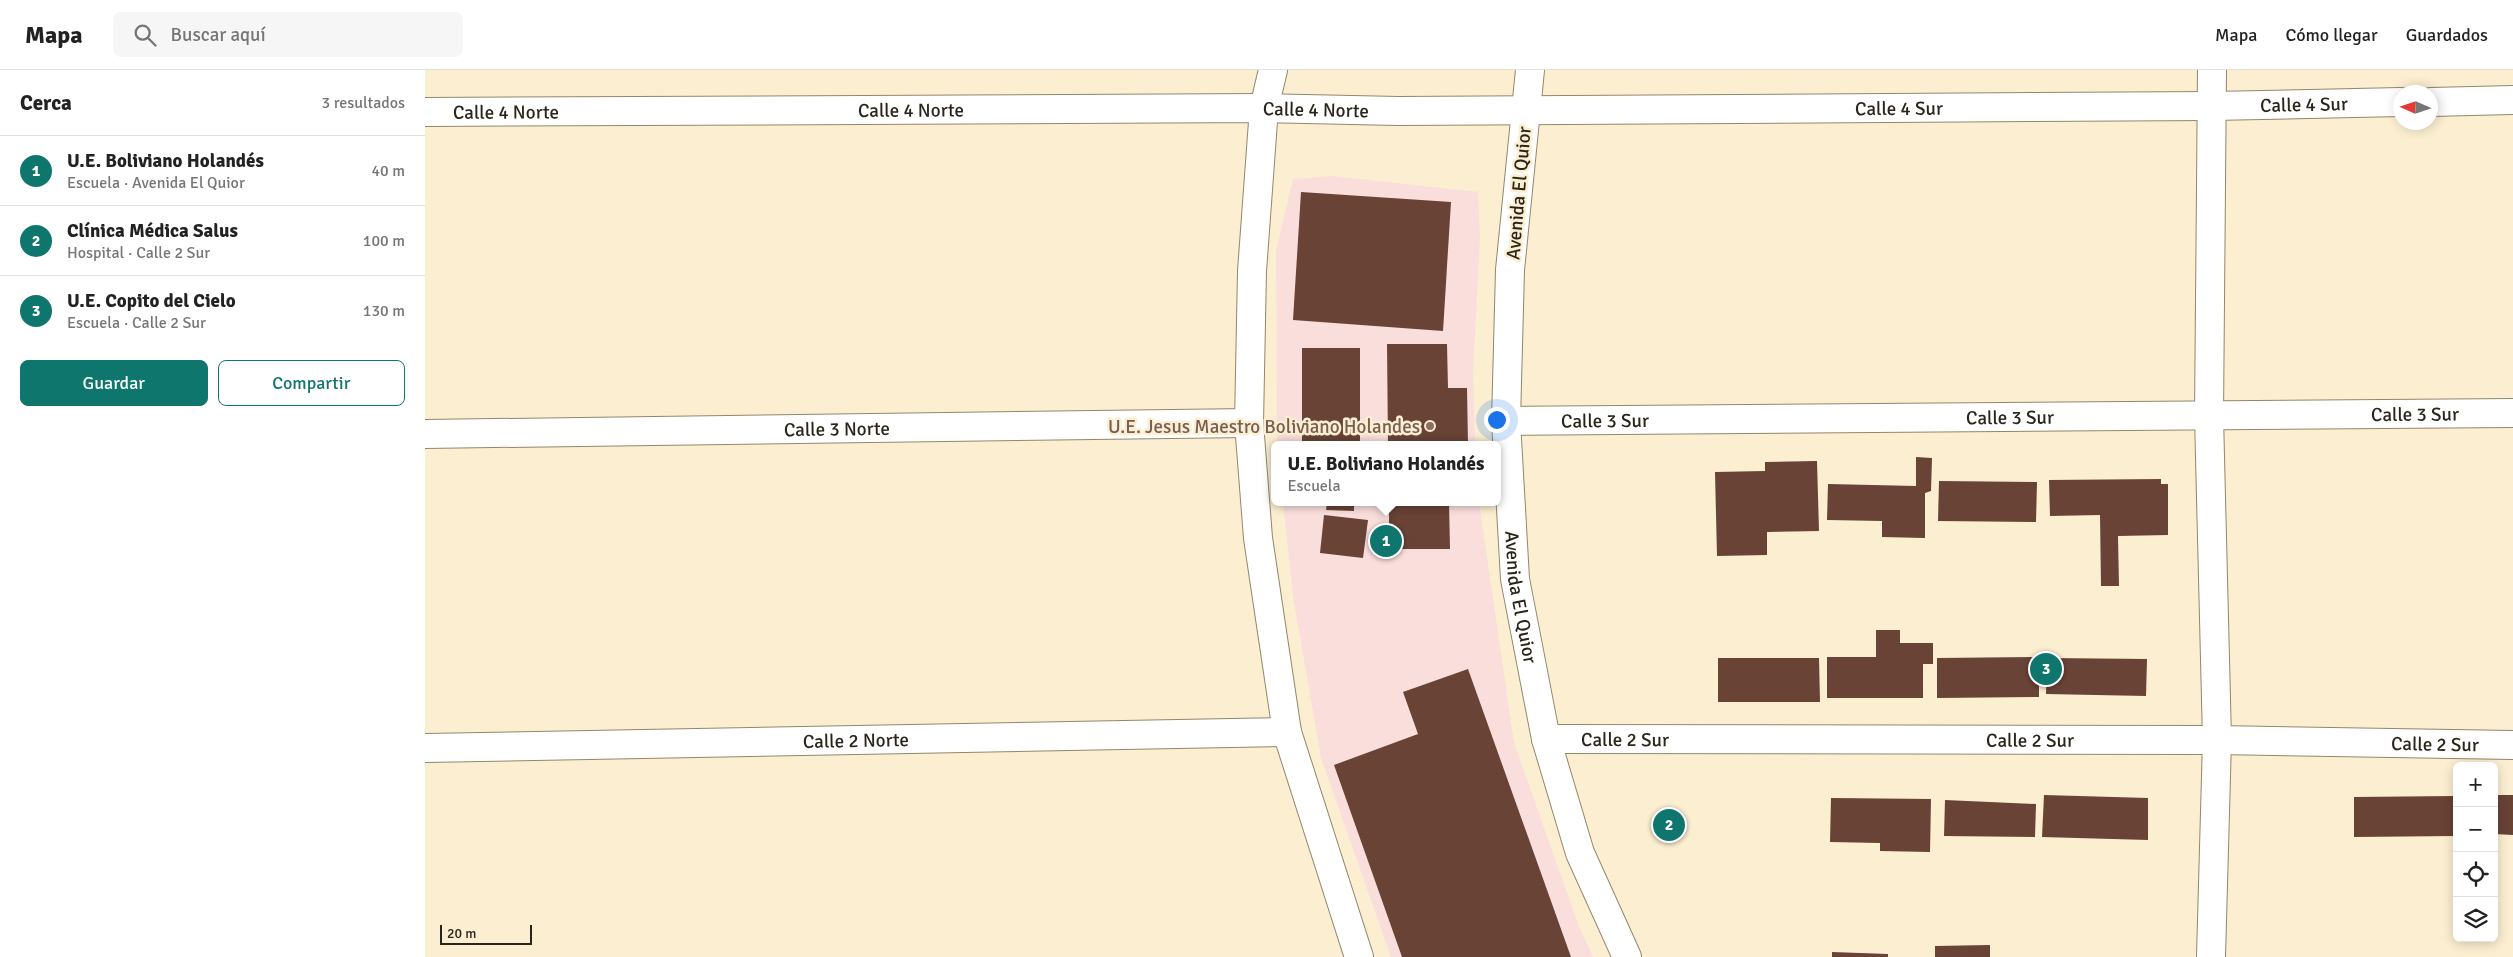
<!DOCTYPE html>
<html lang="es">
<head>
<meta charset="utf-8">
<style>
  :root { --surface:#fff; --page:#f6f6f6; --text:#222; --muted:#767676; --line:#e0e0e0; --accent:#0f766e }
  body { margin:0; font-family:Signika,sans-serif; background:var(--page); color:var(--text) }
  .controls { position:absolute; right:15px; bottom:15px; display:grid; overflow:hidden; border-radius:8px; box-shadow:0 2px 12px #0003 }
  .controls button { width:45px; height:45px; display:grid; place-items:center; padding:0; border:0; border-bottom:1px solid var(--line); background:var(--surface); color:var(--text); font:25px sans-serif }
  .compass { position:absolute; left:1968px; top:15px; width:45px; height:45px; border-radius:50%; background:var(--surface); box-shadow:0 2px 12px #0003; rotate:273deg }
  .scale { position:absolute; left:15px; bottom:12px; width:92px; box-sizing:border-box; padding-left:5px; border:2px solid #2a251a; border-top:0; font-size:14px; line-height:18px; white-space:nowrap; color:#2a251a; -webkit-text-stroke:4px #fbeed1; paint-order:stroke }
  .you { position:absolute; left:1071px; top:349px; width:18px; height:18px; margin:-12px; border:4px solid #fff; border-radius:50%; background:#1a73e8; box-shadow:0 0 0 8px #1a73e833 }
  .badge { display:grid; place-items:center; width:32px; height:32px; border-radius:50%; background:var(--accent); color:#fff; font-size:16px; font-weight:700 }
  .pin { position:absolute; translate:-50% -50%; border:2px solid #fff; box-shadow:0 1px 5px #0006 }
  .popup { position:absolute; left:846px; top:371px; width:230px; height:65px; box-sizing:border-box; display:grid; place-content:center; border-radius:8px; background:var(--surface); filter:drop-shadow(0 1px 4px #0005); font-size:16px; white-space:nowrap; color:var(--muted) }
  .popup b { font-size:19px; color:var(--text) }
  .popup::after { content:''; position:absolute; left:50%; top:100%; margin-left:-10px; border:10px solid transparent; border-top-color:var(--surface) }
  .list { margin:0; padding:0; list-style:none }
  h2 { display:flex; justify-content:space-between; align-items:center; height:65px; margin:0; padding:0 20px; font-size:21px }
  h2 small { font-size:16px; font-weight:400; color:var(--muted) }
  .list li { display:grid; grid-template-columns:32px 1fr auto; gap:15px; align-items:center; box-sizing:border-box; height:70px; padding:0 20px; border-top:1px solid var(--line) }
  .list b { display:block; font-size:19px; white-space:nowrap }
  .list p { margin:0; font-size:16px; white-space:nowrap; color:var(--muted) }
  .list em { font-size:16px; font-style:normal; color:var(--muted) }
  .actions { display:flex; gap:10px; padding:15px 20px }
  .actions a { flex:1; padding:11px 0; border:1px solid var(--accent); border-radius:8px; text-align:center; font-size:18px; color:var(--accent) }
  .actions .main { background:var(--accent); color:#fff }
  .icon { flex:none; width:28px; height:28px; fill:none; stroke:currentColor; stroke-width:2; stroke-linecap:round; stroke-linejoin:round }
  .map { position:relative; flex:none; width:2088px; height:887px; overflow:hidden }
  header { display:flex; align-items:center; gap:30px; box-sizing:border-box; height:70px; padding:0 25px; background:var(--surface); border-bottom:1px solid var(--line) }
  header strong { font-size:24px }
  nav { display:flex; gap:28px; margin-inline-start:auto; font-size:18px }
  .search { width:350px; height:45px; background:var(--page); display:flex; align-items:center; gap:12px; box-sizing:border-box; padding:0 18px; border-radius:8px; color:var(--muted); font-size:19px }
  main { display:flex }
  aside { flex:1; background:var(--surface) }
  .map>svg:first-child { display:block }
  .education { fill:#f9dedc }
  .building { fill:#684336 }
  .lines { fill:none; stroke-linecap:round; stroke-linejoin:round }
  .street-casing { stroke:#92876c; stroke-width:30 }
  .secondary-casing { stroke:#92876c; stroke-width:30 }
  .street { stroke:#fff; stroke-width:28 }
  .secondary { stroke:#fff; stroke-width:28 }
  .education-dot { fill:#8d6e63; stroke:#fbeed1; stroke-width:2 }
  .labels { text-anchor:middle; stroke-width:5; stroke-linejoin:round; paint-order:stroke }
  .street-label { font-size:19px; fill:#2a251a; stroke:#fbeed1 }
  .education-label { font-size:19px; fill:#785e54; stroke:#fbeed1; text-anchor:end }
</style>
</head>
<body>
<header>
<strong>Mapa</strong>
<div class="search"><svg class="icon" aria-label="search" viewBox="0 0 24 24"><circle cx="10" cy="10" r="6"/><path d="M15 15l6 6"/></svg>Buscar aquí</div>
<nav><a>Mapa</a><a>Cómo llegar</a><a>Guardados</a></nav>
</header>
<main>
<aside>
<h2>Cerca<small>3 resultados</small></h2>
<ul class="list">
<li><span class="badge">1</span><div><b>U.E. Boliviano Holandés</b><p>Escuela · Avenida El Quior</p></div><em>40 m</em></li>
<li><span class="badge">2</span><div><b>Clínica Médica Salus</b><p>Hospital · Calle 2 Sur</p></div><em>100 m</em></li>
<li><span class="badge">3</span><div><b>U.E. Copito del Cielo</b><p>Escuela · Calle 2 Sur</p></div><em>130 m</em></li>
</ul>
<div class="actions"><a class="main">Guardar</a><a>Compartir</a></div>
</aside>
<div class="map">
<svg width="2088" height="887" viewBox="0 0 2088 887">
  <rect width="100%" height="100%" fill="#fbeed1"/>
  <!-- education -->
  <g class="education">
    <path d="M907,106L1053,122L1055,168L1048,302L1050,375H852L851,181L868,109Z"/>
    <path d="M858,432H1054L1089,673L1153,854L1168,887H966L896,688L868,526Z"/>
  </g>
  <!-- building -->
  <g class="building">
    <path d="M876,122L1026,132L1018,261L868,250Z"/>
    <path d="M962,274H1022L1023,318H1042L1043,375H963Z"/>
    <rect x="877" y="278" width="58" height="97"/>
    <path d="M1491,387L1507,388L1506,421L1500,423V468L1457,467V451L1402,450L1403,414L1491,416Z"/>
    <path d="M1392,391L1394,461L1342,462V485L1292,486L1290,402L1340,401V392Z"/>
    <path d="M1736,409V414H1743V465L1693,466L1694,516H1676L1675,445L1625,446L1624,410Z"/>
    <path d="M1514,411L1612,412L1611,452L1513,451Z"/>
    <path d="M902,432H929V441L901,440Z"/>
    <path d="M964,432H1024L1025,479H964Z"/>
    <path d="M899,445L943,450L938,488L895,483Z"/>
    <path d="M1451,560H1475V573H1508V594H1498V628H1402V587H1451Z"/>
    <path d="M1614,587V627L1512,628V588Z"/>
    <path d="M1293,588H1394L1395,632H1293Z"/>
    <path d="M1622,588L1722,589L1721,626L1621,624Z"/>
    <path d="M1043,599L1146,887H977L909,695L993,664L978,622Z"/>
    <path d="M1619,725L1723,728V770L1617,767Z"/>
    <path d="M2069,725H2088V765L2069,764Z"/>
    <path d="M2030,726V766L1929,767V727Z"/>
    <path d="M1406,728L1506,729L1505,782L1455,781V773L1405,772Z"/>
    <path d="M1520,730L1611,734L1610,767L1519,766Z"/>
    <path d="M1565,875V887H1510V876Z"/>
    <path d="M1407,882L1463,884V887H1407Z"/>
  </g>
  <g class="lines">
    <defs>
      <g id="street">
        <path d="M2006,32L2088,30"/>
        <path id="s1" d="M0,42L839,38L973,41L1787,36L1976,32"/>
        <path id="s2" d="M1081,351L2088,343"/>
        <path id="s3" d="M0,364L824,353"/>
        <path id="s4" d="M1121,669L1792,670L2088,675"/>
        <path id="s5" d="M0,678L862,662"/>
        <path d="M1786,887L1792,670L1784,346L1787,0"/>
      </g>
      <g id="secondary">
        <path d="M848,0L839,38L827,201L824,353L833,468L862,662L934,887"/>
        <path id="s6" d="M1105,0L1085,200L1081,351L1090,509L1121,669L1155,783L1202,887"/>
      </g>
    </defs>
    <!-- street casing -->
    <use href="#street" class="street-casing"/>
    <!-- secondary casing -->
    <use href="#secondary" class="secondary-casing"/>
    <!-- street -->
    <use href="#street" class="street"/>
    <!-- secondary -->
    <use href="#secondary" class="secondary"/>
  </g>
  <!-- markers -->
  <circle class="education-dot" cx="1005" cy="356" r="5"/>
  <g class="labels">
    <!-- street labels -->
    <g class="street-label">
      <text dy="7" stroke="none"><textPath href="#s1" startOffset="1879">Calle 4 Sur</textPath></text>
      <text dy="7" stroke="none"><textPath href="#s1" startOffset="1474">Calle 4 Sur</textPath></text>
      <text dy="7" stroke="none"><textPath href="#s1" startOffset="891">Calle 4 Norte</textPath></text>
      <text dy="7" stroke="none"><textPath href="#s1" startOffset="486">Calle 4 Norte</textPath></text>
      <text dy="7" stroke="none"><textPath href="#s1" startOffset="81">Calle 4 Norte</textPath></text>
      <text transform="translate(1093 123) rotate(-85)" y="7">Avenida El Quior</text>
      <text dy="7" stroke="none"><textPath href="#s2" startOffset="909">Calle 3 Sur</textPath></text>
      <text dy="7" stroke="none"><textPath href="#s2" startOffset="504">Calle 3 Sur</textPath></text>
      <text dy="7" stroke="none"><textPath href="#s2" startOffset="99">Calle 3 Sur</textPath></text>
      <text dy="7" stroke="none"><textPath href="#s3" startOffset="412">Calle 3 Norte</textPath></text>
      <text dy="7" stroke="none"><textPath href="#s6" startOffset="529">Avenida El Quior</textPath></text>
      <text dy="7" stroke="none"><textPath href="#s4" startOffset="79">Calle 2 Sur</textPath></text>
      <text dy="7" stroke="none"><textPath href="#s5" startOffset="431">Calle 2 Norte</textPath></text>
      <text dy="7" stroke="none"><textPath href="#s4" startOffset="484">Calle 2 Sur</textPath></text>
      <text dy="7" stroke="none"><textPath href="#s4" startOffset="889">Calle 2 Sur</textPath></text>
    </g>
    <!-- education labels -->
    <g class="education-label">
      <text x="995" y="363">U.E. Jesus Maestro Boliviano Holandes</text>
    </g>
  </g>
</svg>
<div class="controls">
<button>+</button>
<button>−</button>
<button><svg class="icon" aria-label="locate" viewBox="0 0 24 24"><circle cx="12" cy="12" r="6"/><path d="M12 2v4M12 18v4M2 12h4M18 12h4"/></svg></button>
<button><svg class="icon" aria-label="layers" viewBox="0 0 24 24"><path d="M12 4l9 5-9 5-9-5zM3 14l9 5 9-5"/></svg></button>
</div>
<svg class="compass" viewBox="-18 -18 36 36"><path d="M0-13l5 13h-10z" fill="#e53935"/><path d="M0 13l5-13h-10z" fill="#767676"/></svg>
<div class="scale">20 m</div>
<div class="you"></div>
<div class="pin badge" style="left:961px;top:471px">1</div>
<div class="popup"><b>U.E. Boliviano Holandés</b>Escuela</div>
<div class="pin badge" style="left:1244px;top:755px">2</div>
<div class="pin badge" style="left:1621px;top:599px">3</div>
</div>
</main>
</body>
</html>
